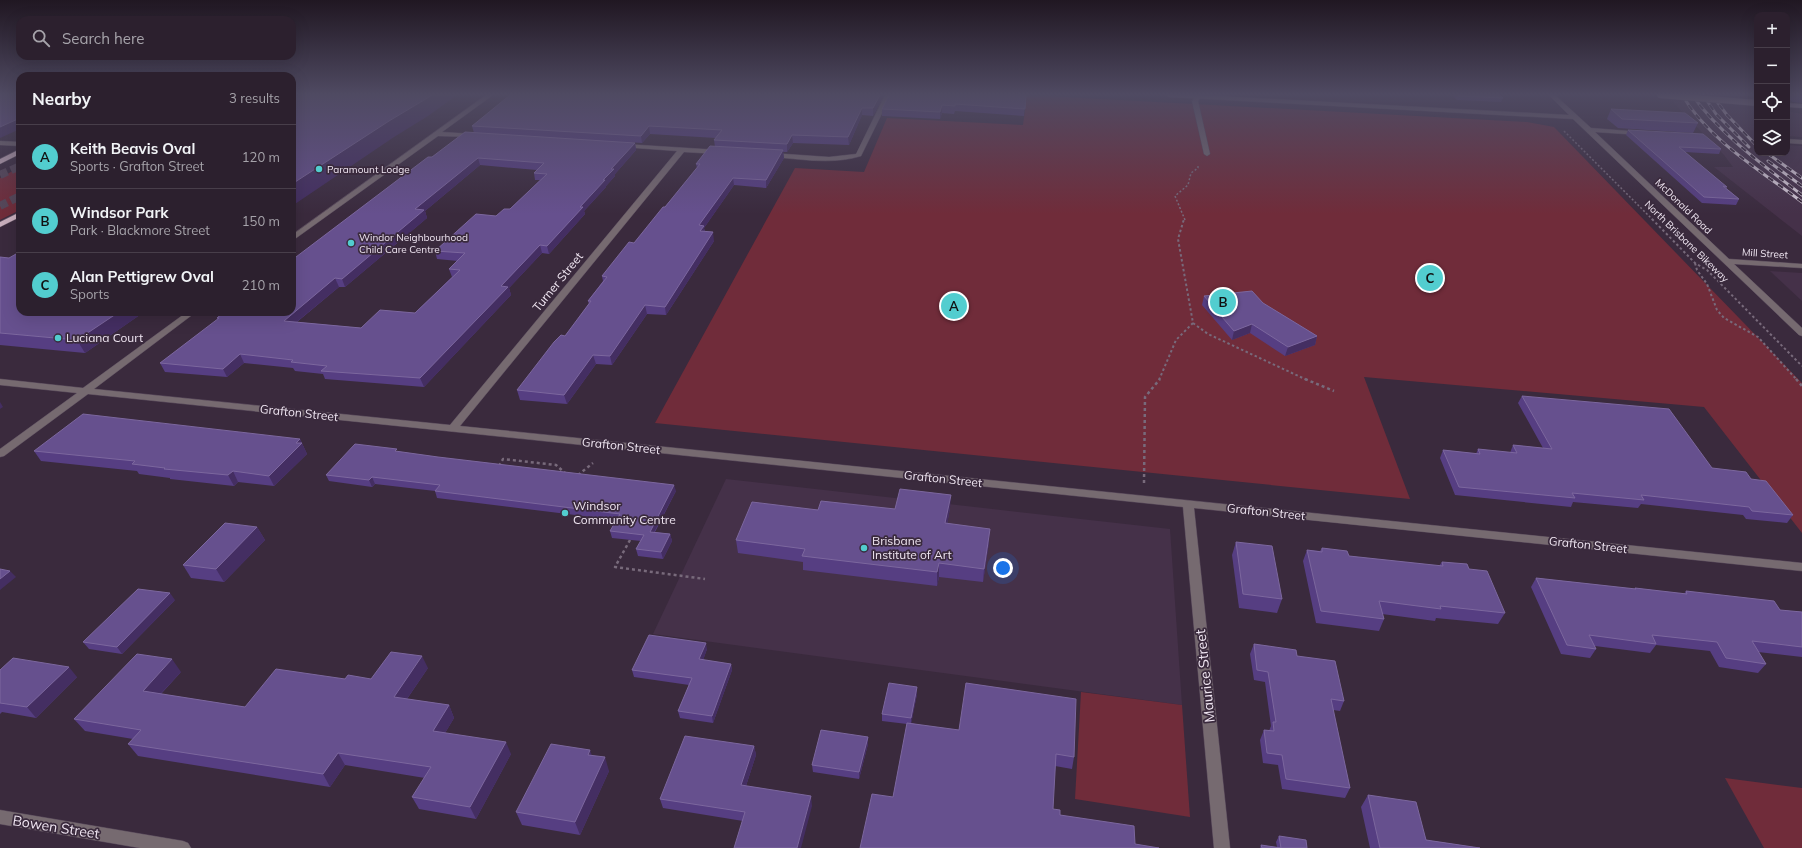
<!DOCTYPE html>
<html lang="en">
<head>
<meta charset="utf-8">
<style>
  :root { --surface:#2c202e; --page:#382d3a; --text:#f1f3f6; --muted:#a6a3aa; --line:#483e4a; --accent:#52cdcf }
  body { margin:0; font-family:Mulish,sans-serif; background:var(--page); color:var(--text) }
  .controls { position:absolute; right:12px; top:12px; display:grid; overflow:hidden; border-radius:8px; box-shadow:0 4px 16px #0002 }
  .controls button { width:36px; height:36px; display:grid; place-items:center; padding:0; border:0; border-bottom:1px solid var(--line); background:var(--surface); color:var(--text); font:20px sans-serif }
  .you { position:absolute; left:1003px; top:568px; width:14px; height:14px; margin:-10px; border:3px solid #fff; border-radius:50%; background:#1a73e8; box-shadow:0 0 0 6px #1a73e833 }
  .badge { display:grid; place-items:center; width:26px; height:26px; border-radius:50%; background:var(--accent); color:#111; font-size:13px; font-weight:700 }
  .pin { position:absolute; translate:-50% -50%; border:2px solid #fff; box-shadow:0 1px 4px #0006 }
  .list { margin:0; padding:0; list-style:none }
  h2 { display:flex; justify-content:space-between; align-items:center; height:52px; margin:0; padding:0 16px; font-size:17px }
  h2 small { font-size:13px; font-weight:400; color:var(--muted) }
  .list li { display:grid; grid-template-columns:26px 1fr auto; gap:12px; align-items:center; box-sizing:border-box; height:64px; padding:0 16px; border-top:1px solid var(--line) }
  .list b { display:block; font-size:15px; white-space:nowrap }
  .list p { margin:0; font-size:13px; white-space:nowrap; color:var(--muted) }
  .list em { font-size:13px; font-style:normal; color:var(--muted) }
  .icon { flex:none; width:22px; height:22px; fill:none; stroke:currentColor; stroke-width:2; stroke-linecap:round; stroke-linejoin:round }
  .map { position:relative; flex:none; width:1802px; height:848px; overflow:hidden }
  .search { position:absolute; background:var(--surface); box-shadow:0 4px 16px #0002; left:16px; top:16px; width:280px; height:44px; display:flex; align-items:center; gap:10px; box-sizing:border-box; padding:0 14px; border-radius:12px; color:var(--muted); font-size:15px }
  .panel { position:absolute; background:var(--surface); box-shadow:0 4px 16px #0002; left:16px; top:72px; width:280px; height:244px; border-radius:12px }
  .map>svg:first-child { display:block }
  .built { fill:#453149 }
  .green { fill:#702c3a }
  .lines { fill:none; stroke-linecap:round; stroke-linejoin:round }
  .motorway-tunnel { stroke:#554658; stroke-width:8; stroke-dasharray:8 4; stroke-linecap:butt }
  .service-casing { stroke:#57485a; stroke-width:1 }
  .minor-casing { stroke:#57485a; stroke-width:1 }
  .secondary-casing { stroke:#57485a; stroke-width:1 }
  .trunk-casing { stroke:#57485a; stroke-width:1 }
  .path-far2 { stroke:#786a7b; stroke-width:1.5; stroke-dasharray:2 2; stroke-linecap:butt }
  .path-far1 { stroke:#786a7b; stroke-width:2; stroke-dasharray:2.5 2.5; stroke-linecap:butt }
  .path { stroke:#786a7b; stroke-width:2.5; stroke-dasharray:3 3; stroke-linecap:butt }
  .service { fill:#766a70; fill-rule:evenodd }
  .minor { fill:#766a70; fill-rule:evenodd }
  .secondary { fill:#9d8a94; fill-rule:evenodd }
  .trunk { fill:#c8aebc; fill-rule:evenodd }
  .rail-casing { stroke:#d4c9d6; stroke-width:3 }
  .rail { stroke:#3a2a3d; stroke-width:2; stroke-dasharray:6; stroke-linecap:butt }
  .secondary-bridge-casing { stroke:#57485a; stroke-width:7; stroke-linecap:butt }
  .secondary-bridge { stroke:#9d8a94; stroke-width:6 }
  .wall { fill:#563e82; fill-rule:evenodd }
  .shaded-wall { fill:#442e62 }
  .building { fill:#66508e; stroke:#7c679e; fill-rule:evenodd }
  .poi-dot { fill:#52cdcf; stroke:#3a2a3d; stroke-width:1.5 }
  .labels { text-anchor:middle; stroke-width:3.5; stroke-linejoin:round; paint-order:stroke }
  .far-poi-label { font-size:10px; fill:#efe5f1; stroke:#3a2a3d; text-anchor:start }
  .far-street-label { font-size:10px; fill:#efe5f1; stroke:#3a2a3d }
  .street-label { font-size:12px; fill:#efe5f1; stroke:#3a2a3d }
  .poi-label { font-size:12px; fill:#efe5f1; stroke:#3a2a3d; text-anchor:start }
  .near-street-label { font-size:14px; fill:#efe5f1; stroke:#3a2a3d }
</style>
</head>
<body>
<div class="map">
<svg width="1802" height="848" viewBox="0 0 1802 848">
  <rect width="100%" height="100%" fill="#3a2a3d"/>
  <!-- built -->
  <g class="built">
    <path d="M1666,95H1757V153H1787V145L1802,146V236L1714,167H1733L1724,155Z"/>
    <path d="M1787,111L1802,114V137L1787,136Z"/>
    <path d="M1770,271L1802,273V301Z"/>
    <path d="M726,479L1170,529L1182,705L653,634Z"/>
  </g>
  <!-- green -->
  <g class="green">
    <path d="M1027,95L1527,122L1554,127L1802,383V533L1704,407L1364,377L1410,499L655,423L795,168L864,172L887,118L1023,125Z"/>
    <path d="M20,167V210L0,220V178Z"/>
    <path d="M1081,692L1182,705L1190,817L1075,799Z"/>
    <path d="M1725,778L1802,788V848H1764Z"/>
  </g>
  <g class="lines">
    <!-- motorway-tunnel -->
    <g class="motorway-tunnel">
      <path d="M0,175L20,166"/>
      <path d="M0,206L20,196"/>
    </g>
    <defs>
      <path id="service" d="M1196,96L1201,97L1198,101L1210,154L1207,156L1204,154L1192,101Z"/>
      <g id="minor">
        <path d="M486,95H493L442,132L474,134L476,135V137L438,136L292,241V235Z"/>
        <path d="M885,95H891L861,156C832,165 801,159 771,157L768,155L771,153L829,157L856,154Z"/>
        <path d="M1166,95H1200L1569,115L1549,95H1555L1591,128L1642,132V134L1640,135L1595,132L1729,259L1802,264V268L1734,264L1802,328V336L1799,335L1573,119L1169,97Z"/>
        <path d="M1787,139L1802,140V144L1787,143Z"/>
        <path d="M0,141L20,142V146L0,145Z"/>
        <path d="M624,144L719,150L722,152L719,154L684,152L460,426L1802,563V571L1194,508L1230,848H1214L1183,507L88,394L4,456L0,457V449L77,393L0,385V379L83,388L187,312H196L94,389L450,425L677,151L622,147V145Z"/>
        <path d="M0,810L183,841L188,843L191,848H140L0,824Z"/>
      </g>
      <path id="secondary" d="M1787,103L1802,104V108L1787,107Z"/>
      <g id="trunk">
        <path d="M20,149V154L0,164V159Z"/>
        <path d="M20,212V217L0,227V222Z"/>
      </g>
    </defs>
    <!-- service casing -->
    <use href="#service" class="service-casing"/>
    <!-- minor casing -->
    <use href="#minor" class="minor-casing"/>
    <!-- secondary casing -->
    <use href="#secondary" class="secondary-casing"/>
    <!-- trunk casing -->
    <use href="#trunk" class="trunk-casing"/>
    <!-- path-far2 -->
    <g class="path-far2">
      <path d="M1564,131L1653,220"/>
      <path d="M1185,220L1175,196L1188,185L1191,173L1198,168V164"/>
    </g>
    <!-- path-far1 -->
    <g class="path-far1">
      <path d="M1652,219L1695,263L1707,270L1802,366"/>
      <path d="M1695,263L1697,270L1707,284L1717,310L1724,318L1758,337L1797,380"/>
      <path d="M1193,323L1208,334L1307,380"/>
      <path d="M1159,380L1176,340L1193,323L1178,239L1184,219"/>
    </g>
    <!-- path -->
    <g class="path">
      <path d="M1305,379L1334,391"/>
      <path d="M1796,379L1802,386"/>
      <path d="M499,466L503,459L556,465L565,473"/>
      <path d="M578,475L593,463"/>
      <path d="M1144,483L1145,397L1160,379"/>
      <path d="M630,540L615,567L705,579"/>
    </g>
    <!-- service -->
    <use href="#service" class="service"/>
    <!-- minor -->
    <use href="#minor" class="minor"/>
    <!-- secondary -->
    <use href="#secondary" class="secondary"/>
    <!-- trunk -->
    <use href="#trunk" class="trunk"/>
    <defs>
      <g id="rail">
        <path d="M1682,95C1710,141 1760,170 1802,202"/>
        <path d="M1692,95C1722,136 1762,164 1802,195"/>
        <path d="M1703,95L1716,114L1749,147"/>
        <path d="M1712,95L1727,115L1757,146"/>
        <path d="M1767,153L1802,178"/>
        <path d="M1768,161L1802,186"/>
      </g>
    </defs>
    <!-- rail casing -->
    <use href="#rail" class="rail-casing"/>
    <!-- rail -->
    <use href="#rail" class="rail"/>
    <defs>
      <path id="secondary-bridge" d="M1660,95L1757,103"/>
    </defs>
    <!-- secondary-bridge casing -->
    <use href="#secondary-bridge" class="secondary-bridge-casing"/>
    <!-- secondary-bridge -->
    <use href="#secondary-bridge" class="secondary-bridge"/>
  </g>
  <!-- wall -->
  <g class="wall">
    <path d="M884,95L873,116L862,115L849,145L793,143L787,152H783L784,158L766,188L734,185L704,228L705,232L714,241L666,315L647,314L612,365L596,364L567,404L520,400L517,390L565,336L589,304L588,301L603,281L602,276L634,243L665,207L697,168L696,164L715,147L714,140L716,138L650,134L642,143L627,142L635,143L636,150L615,174V176L606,186V187L584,211L585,214L549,254L542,253L509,288L511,295L424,387L325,379L323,374L295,371L293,368L244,363L227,377L165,372L160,363L218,320L217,318L432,157L474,133L472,126ZM480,165L537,170L534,173L535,180H540L510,209L496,216L435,251L437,259L458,261L449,269L452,277L415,313L361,328L297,322L339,287H345L427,218L425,211Z"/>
    <path d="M1026,95L1024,116L955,111L954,114L942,113L940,119L882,116V109Z"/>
    <path d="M1452,95H1500L1503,98L1501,102L1457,100Z"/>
    <path d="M1787,95H1802V103L1793,102L1787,98Z"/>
    <path d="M1611,109L1698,123L1693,133L1618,128L1607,119Z"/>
    <path d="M1628,130L1721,149L1719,154L1685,152L1727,187L1726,188L1739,199L1736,205L1702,203L1626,135Z"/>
    <path d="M0,257L9,258L144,312L85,353L0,345Z"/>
    <path d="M1204,296L1263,303L1317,336L1315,345L1285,356L1250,333L1232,340L1202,305Z"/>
    <path d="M1522,396L1712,468L1751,479L1793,515L1787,523L1746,519L1743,515L1641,504L1638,508L1573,502L1571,507L1455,495L1440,458L1443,450L1476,454L1478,449L1510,453L1513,445L1543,448L1518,403Z"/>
    <path d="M300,439L307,454L274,486L238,482L234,486L170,479V478L139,474L137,471L41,461L34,451Z"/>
    <path d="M398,452L676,491L655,532L670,534L672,541L663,559L638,556L636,549L641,541L612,538L610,531L616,520L437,498L435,491L375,484L372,487L329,481L326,475Z"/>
    <path d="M950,508L947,524L989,542L983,582L939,577L937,586L803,570V562L738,553L736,540L818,510L895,509Z"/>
    <path d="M257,527L265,540L224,582L191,578L183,565Z"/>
    <path d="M1236,542L1282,599L1277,613L1239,608L1232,555Z"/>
    <path d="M1322,548L1349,556L1439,566L1442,562L1469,569L1505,613L1498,624L1436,618L1435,621L1382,614L1384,619L1379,631L1316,623L1303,561L1307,550L1320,551Z"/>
    <path d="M1536,578L1634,589L1635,588L1684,594L1686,591L1780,610L1802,612V657L1758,652L1766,664L1758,673L1719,667L1710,651L1656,645L1650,653L1595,646L1596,649L1590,658L1561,654L1531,587Z"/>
    <path d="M175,600L122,654L89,649L83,642Z"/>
    <path d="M1254,644L1297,656L1344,701L1340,711L1333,710L1350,788L1345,798L1282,789L1278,765L1263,763L1260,740L1264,730L1269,731L1271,726L1265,682L1254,680L1250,654Z"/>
    <path d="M707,649L703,660L731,664L732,670L713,723L680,718L678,711L689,685L634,677L632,670Z"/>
    <path d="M428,668L407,699L449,705L454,718L445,733L511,754L476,819L419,809L412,797L425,778L345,765L330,787L138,756L128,744L133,739L85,731L74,719L181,672L161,694L245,707L345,679H371Z"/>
    <path d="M0,670L77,677L36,718L2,712L0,714Z"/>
    <path d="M917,694L911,723L1074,757L1072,769L1055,766L860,848L893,797L907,724L882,721V714Z"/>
    <path d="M868,737V744L859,779L813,772L812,765Z"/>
    <path d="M754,746L756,755L746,786L812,806L743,821L663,808L660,799Z"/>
    <path d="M592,755L609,771L580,835L522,825L516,812Z"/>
    <path d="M1368,795L1426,840L1480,848H1370L1361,807Z"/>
    <path d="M1279,836L1307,848H1260L1261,845L1277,847L1276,842Z"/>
  </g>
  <!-- shaded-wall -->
  <g class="shaded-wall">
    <path d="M432,95H457L428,116L394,137L292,206V184L389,121Z"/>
    <path d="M880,95H884L873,116V108Z"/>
    <path d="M942,105V113L940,119V112Z"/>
    <path d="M862,108V115L849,145L848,137Z"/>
    <path d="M20,118V129L0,138V127Z"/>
    <path d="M649,126L650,134L642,143L641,136Z"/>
    <path d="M792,135L793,143L787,152V144Z"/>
    <path d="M635,143L636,150L615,174V176L606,186V187L584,211L585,214L549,254L547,246L580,207L603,180L611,169Z"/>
    <path d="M783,150L784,158L766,188V180Z"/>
    <path d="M478,158L480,165L425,211L427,218L345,287L342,279L415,209Z"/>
    <path d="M733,178L734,185L704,228L705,234L701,240L699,225Z"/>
    <path d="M713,232L714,241L666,315L665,307Z"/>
    <path d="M540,245L542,253L509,288L511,295L424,387L420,378L501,286Z"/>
    <path d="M335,278L339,287L288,329L284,321Z"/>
    <path d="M645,305L647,314L612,365L610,356Z"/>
    <path d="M119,312H144L85,353L77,340Z"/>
    <path d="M1252,324L1250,333L1232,340L1234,331Z"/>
    <path d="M1317,336L1315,345L1285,356L1288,347Z"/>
    <path d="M240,354L244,363L227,377L223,369Z"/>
    <path d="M593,355L596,364L567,404L564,395Z"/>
    <path d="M0,402L3,407L0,409Z"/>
    <path d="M300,439L307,454L274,486L269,476Z"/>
    <path d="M233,471L238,482L234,486L228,475Z"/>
    <path d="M372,477L375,484L372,487L369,480Z"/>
    <path d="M674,485L676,491L651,538L650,532Z"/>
    <path d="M951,495L950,508L945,537V523Z"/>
    <path d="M257,527L265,540L224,582L216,569Z"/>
    <path d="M990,529L989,542L983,582L984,569Z"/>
    <path d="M670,534L672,541L663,559L661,552Z"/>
    <path d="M939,563V577L937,586V572Z"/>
    <path d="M10,571L16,577L0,590V579Z"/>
    <path d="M170,593L175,600L122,654L117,647Z"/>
    <path d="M706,643L707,649L701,666L699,659Z"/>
    <path d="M422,656L428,668L400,709L394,697Z"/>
    <path d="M172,659L181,672L152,703L143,691Z"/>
    <path d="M731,664L732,670L713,723L712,716Z"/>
    <path d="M69,667L77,677L36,718L27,707Z"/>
    <path d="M917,687V694L911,725V718Z"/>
    <path d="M449,705L454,718L439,743L433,731Z"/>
    <path d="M868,737V744L859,779V772Z"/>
    <path d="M506,742L511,754L476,819L470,807Z"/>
    <path d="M754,746L756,755L743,795L741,785Z"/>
    <path d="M590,750L595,764L588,755Z"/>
    <path d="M338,753L345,765L330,787L323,774Z"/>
    <path d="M605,757L609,771L580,835L575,822Z"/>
    <path d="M811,796L812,806L801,848H797Z"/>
  </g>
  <!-- building -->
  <g class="building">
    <path d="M0,95H20V118L0,127Z"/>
    <path d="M292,95H432L424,100L389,121L292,184Z"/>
    <path d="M510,95H880L873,108H862L848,137L792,135L787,144L714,140L722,130L649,126L641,136L472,126Z"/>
    <path d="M889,95H1026L1025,109L955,104V106L942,105L940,112L882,109Z"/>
    <path d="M1458,95H1500L1503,98L1458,96Z"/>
    <path d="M1611,109L1685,113L1698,123L1622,119Z"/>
    <path d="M1628,130L1703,134L1721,149L1679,147L1727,187L1723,186L1739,199L1704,197Z"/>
    <path d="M465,132L635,143L611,169H614L603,180H605L580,207H583L547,246L540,245L501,286L508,287L420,378L321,371L327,366L291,362L293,360L240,354L223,369L160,363L219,318H217L224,312H292V260L428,157H432ZM478,158L544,163L534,173L547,174L510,209H504L496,216L476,214L435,251L465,253L449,269L460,270L415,313L380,310L361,328L284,321L335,278L342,279L424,210L415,209Z"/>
    <path d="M710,146L783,150L766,180L733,178L699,225L704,226L700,231L713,232L665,307L645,305L610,356L593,355L564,395L517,390L554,342L561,335L565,336L591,301H588L607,277L602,276L629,242L634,243L663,207H665L700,164H696Z"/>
    <path d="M16,254H20V312H119L77,340L0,333V257L9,258Z"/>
    <path d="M1252,291L1263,303L1317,336L1288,347L1252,324L1234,331L1204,296Z"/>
    <path d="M1522,396L1669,409L1712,468L1746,472L1751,479L1766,481L1793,515L1752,511L1749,507L1641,495L1644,500L1572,493L1575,498L1459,487L1443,450L1480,454L1478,449L1517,453L1513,445L1552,449Z"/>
    <path d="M83,414L300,439L296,443H302L269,476L233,471L228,475L164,469L165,468L132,464L135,461L34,451Z"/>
    <path d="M355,444L397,449L395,451L438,457L674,485L650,532L670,534L661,552L636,549L644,535L610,531L620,514L435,491L440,485L372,477L369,480L326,475Z"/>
    <path d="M900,489L951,495L945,523L990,529L984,569L939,563L937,572L802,556L805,549L736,540L752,502L818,510L821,501L895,509Z"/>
    <path d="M225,523L257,527L216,569L183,565Z"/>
    <path d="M1236,542L1272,546L1282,599L1243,594Z"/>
    <path d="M1322,548L1347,551L1349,556L1443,566L1442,562L1467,564L1469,569L1487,571L1505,613L1440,606L1441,609L1379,601L1384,619L1321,611L1307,550L1322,552Z"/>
    <path d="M0,569L10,571L0,579Z"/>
    <path d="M1536,578L1636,589L1635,588L1687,594L1686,591L1774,601L1780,610L1802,612V647L1752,641L1766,664L1726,658L1717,642L1652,635L1656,644L1589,635L1596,649L1567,645Z"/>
    <path d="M138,589L170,593L117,647L83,642Z"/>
    <path d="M649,635L706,643L699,659L731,664L712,716L678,711L692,678L632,670Z"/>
    <path d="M1254,644L1296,650L1297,656L1335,661L1344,701L1331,699L1350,788L1286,779L1282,755L1267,753L1264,730L1274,731L1273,722H1276L1268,672L1257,670Z"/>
    <path d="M391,652L422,656L394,697L449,705L433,731L506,742L470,807L412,797L431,767L338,753L323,774L128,744L141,730L74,719L137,654L172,659L143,691L245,707L276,669L345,679L348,675L371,679Z"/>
    <path d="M13,658L69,667L27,707L0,703V670Z"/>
    <path d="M889,683L917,687L911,718L882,714Z"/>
    <path d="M966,683L1076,699L1074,757L1056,754L1053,809L1060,810V815L1134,826L1135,844L1159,848H860L872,794L893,797L907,723L959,730Z"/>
    <path d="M821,730L868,737L859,772L812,765Z"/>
    <path d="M685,736L754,746L741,785L811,796L797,848H734L745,812L660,799Z"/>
    <path d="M551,744L590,750L588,755L605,757L575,822L516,812Z"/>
    <path d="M1368,795L1416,802L1426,840L1480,848H1380Z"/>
    <path d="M1279,836L1306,840L1307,848H1262L1261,845L1281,848Z"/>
  </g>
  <!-- sky -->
  <linearGradient id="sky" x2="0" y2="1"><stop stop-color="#201722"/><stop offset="0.44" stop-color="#4f4a62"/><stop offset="1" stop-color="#4f4a62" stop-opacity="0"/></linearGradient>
  <rect width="1802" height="214" fill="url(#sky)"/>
  <!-- markers -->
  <g class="poi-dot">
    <circle cx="319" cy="169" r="4"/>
    <circle cx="351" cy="243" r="4"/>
    <circle cx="58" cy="338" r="4"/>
    <circle cx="565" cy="513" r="4"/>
    <circle cx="864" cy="548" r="4"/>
  </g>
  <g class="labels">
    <!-- far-poi labels -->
    <g class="far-poi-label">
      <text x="327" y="173">Paramount Lodge</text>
      <text x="359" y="241">Windor Neighbourhood<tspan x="359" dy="12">Child Care Centre</tspan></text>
    </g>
    <!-- far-street labels -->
    <g class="far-street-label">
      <text transform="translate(1684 206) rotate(44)" y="4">McDonald Road</text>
      <text transform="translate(1687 241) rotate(44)" y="4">North Brisbane Bikeway</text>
      <text transform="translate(1765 253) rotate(4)" y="4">Mill Street</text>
    </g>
    <!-- street labels -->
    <g class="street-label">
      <text transform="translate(558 282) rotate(-51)" y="4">Turner Street</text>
      <text transform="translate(299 413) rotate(6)" y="4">Grafton Street</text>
      <text transform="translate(621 446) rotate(6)" y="4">Grafton Street</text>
      <text transform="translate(943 479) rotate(6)" y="4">Grafton Street</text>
      <text transform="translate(1266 512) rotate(6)" y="4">Grafton Street</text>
      <text transform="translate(1588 545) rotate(6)" y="4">Grafton Street</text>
    </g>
    <!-- poi labels -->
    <g class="poi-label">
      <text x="66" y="342">Luciana Court</text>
      <text x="573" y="510">Windsor<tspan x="573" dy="14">Community Centre</tspan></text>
      <text x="872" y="545">Brisbane<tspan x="872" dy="14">Institute of Art</tspan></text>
    </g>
    <!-- near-street labels -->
    <g class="near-street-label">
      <text transform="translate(1205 676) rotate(-96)" y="5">Maurice Street</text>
      <text transform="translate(56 827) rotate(9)" y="5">Bowen Street</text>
    </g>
  </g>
</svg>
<div class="controls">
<button>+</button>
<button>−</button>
<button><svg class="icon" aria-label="locate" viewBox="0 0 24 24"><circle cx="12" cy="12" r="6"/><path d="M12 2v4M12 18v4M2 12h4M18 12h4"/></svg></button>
<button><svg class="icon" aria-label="layers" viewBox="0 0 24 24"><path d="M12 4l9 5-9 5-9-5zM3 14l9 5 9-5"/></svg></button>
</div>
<div class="you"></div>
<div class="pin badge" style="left:954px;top:306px">A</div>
<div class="pin badge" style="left:1223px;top:302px">B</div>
<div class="pin badge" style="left:1430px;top:278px">C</div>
<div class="search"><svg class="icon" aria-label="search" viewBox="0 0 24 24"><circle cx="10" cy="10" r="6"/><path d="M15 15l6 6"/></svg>Search here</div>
<section class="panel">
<h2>Nearby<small>3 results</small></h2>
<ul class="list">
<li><span class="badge">A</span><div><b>Keith Beavis Oval</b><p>Sports · Grafton Street</p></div><em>120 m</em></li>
<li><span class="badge">B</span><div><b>Windsor Park</b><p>Park · Blackmore Street</p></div><em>150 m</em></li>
<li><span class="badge">C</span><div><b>Alan Pettigrew Oval</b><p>Sports</p></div><em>210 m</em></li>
</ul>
</section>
</div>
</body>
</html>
